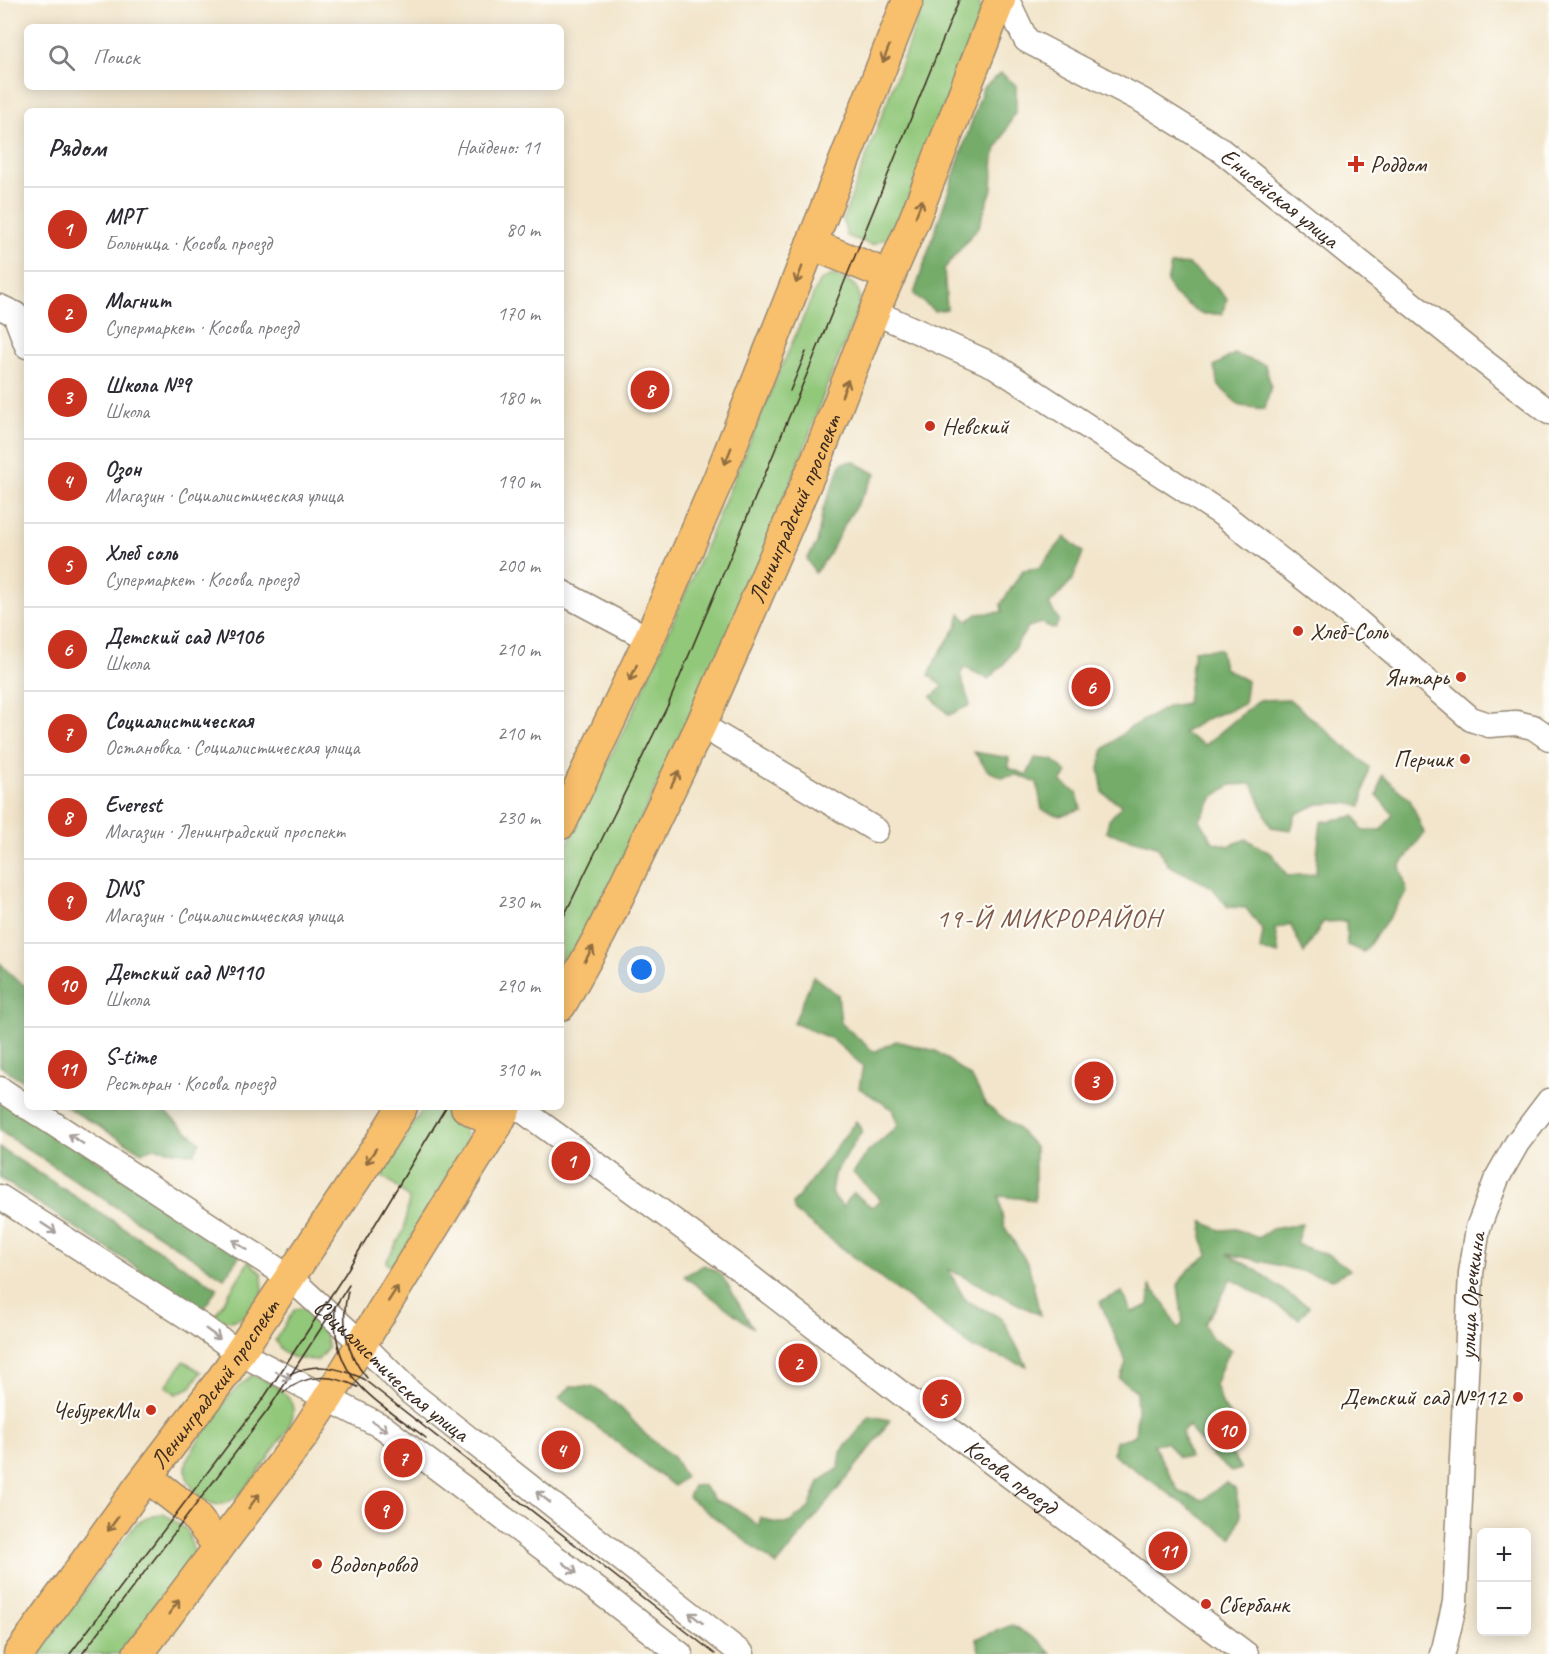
<!DOCTYPE html>
<html lang="ru">
<head>
<meta charset="utf-8">
<style>
  :root { --surface:#fff; --page:#f7f7f7; --text:#2b2b33; --muted:#7c7c81; --line:#e1e1e2; --accent:#c8321e }
  body { margin:0; font-family:Caveat,sans-serif; background:var(--page); color:var(--text) }
  .controls { position:absolute; right:18px; bottom:18px; display:grid; overflow:hidden; border-radius:9px; box-shadow:0 3px 15px #0003 }
  .controls button { width:54px; height:54px; display:grid; place-items:center; padding:0; border:0; border-bottom:2px solid var(--line); background:var(--surface); color:var(--text); font:30px sans-serif }
  .you { position:absolute; left:642px; top:970px; width:21px; height:21px; margin:-15px; border:4px solid #fff; border-radius:50%; background:#1a73e8; box-shadow:0 0 0 9px #1a73e833 }
  .badge { display:grid; place-items:center; width:39px; height:39px; border-radius:50%; background:var(--accent); color:#fff; font-size:20px; font-weight:700 }
  .pin { position:absolute; translate:-50% -50%; border:3px solid #fff; box-shadow:0 2px 6px #0006 }
  .list { margin:0; padding:0; list-style:none }
  h2 { display:flex; justify-content:space-between; align-items:center; height:78px; margin:0; padding:0 24px; font-size:26px }
  h2 small { font-size:20px; font-weight:400; color:var(--muted) }
  .list li { display:grid; grid-template-columns:39px 1fr auto; gap:18px; align-items:center; box-sizing:border-box; height:84px; padding:0 24px; border-top:2px solid var(--line) }
  .list b { display:block; font-size:22px; white-space:nowrap }
  .list p { margin:0; font-size:20px; white-space:nowrap; color:var(--muted) }
  .list em { font-size:20px; font-style:normal; color:var(--muted) }
  .icon { flex:none; width:33px; height:33px; fill:none; stroke:currentColor; stroke-width:2; stroke-linecap:round; stroke-linejoin:round }
  .map { position:relative; flex:none; width:1549px; height:1654px; overflow:hidden }
  .search { position:absolute; background:var(--surface); box-shadow:0 3px 15px #0003; left:24px; top:24px; width:540px; height:66px; display:flex; align-items:center; gap:15px; box-sizing:border-box; padding:0 21px; border-radius:9px; color:var(--muted); font-size:22px }
  .panel { position:absolute; background:var(--surface); box-shadow:0 3px 15px #0003; left:24px; top:108px; width:540px; height:1002px; border-radius:9px }
  .map>svg:first-child { display:block }
  .green { fill:#92c87a; stroke:#66794c; stroke-width:1.5 }
  .forest { fill:#75ac6a; stroke:#586b44; stroke-width:1.5 }
  .lines { fill:none; stroke-linecap:round; stroke-linejoin:round }
  .minor-casing { stroke:#968874; stroke-width:27 }
  .major-casing { stroke:#968874; stroke-width:33 }
  .minor { stroke:#fff; stroke-width:24 }
  .major { stroke:#f8bf6c; stroke-width:30 }
  .tram { stroke:#3b2a1e; stroke-width:1.5 }
  .oneway { stroke:#906d41 }
  .oneway2 { stroke:#a79f9a }
  .poi-dot { fill:#c8321e; stroke:#fdfcf7; stroke-width:2 }
  .labels { text-anchor:middle; stroke-width:4.5; stroke-linejoin:round; paint-order:stroke }
  .poi-label { font-size:24px; fill:#3b2a1e; stroke:#fdfcf7; text-anchor:start }
  .street-label { font-size:24px; fill:#3b2a1e; stroke:#fdfcf7 }
  .quarter-label { font-size:27px; letter-spacing:1.5px; fill:#7f5847; stroke:#fdfcf7 }
</style>
</head>
<body>
<div class="map">
<svg width="1549" height="1654" viewBox="0 0 1549 1654">
  <rect width="100%" height="100%" fill="#fdfcf7"/>
  <filter id="ink" filterUnits="userSpaceOnUse"><feTurbulence type="fractalNoise" baseFrequency=".0167" numOctaves="2"/><feDisplacementMap in="SourceGraphic" scale="12" xChannelSelector="R" yChannelSelector="G"/><feConvolveMatrix kernelMatrix="1 2 1 2 8 2 1 2 1" color-interpolation-filters="sRGB"/></filter>
  <filter id="wash" filterUnits="userSpaceOnUse"><feTurbulence type="fractalNoise" baseFrequency=".008" numOctaves="4" result="noise"/><feDisplacementMap in="SourceGraphic" scale="24" xChannelSelector="R" yChannelSelector="G"/><feGaussianBlur stdDeviation="1.35" result="paint"/><feColorMatrix in="noise" values="0 0 0 0 0 0 0 0 0 0 0 0 0 0 0 0 0 1.4 0 .05"/><feComposite in="paint" operator="in"/></filter>
  <g filter="url(#wash)">
    <rect width="100%" height="100%" fill="#f2e5cb"/>
    <!-- green -->
    <g class="green">
      <path d="M925,0H978L982,11L894,234L872,245L847,236L843,219Z"/>
      <path d="M833,275C853,281 864,288 858,310L826,388L806,444L758,567L721,649L612,881L561,974V856L639,699L695,571L775,382L818,284L823,279Z"/>
      <path d="M435,1107C457,1117 459,1117 468,1140L393,1270L386,1262L404,1230L409,1199L395,1185L382,1176L422,1110Z"/>
      <path d="M249,1261L262,1274L263,1295L249,1315L231,1321L213,1319Z"/>
      <path d="M301,1308L309,1309L324,1328L328,1348L318,1360C299,1359 285,1360 275,1340L295,1309Z"/>
      <path d="M184,1361L201,1372L191,1387L176,1394L166,1386Z"/>
      <path d="M252,1375C265,1379 291,1392 293,1408C295,1425 278,1442 269,1456C251,1484 220,1532 190,1484C184,1476 185,1462 190,1454C208,1425 225,1395 252,1375Z"/>
      <path d="M164,1514L187,1530L196,1558L120,1654H35L136,1524L152,1515Z"/>
    </g>
    <!-- forest -->
    <g class="forest">
      <path d="M1001,73L1016,85V110L994,155L992,189L979,226L944,269L947,309L934,311L914,294L983,88Z"/>
      <path d="M1188,264L1212,283L1227,299L1222,314H1201L1174,295L1167,282L1171,265Z"/>
      <path d="M1234,354L1265,365L1271,385L1265,409L1240,406L1219,386L1214,366Z"/>
      <path d="M853,461L876,474L844,525L830,553L815,573L807,559L817,543L823,509L842,463Z"/>
      <path d="M1065,537L1083,552L1073,579L1049,605L1059,620L1055,629L1041,623L1028,627L1004,664L988,679L965,667L960,674L970,705L949,715L931,697L943,687L929,675L937,657L957,626L960,614L968,621L977,614L1002,612L1001,604L1023,570L1039,568Z"/>
      <path d="M1220,649L1224,668L1247,681L1244,704L1206,719L1183,733L1205,745L1259,700L1289,699L1369,767L1361,806L1343,803L1318,804L1296,814L1291,830L1271,827L1252,784L1231,785L1213,797L1200,820L1213,842L1228,846L1246,839L1272,854L1287,876L1316,874L1317,855L1321,822L1355,816L1362,830H1382L1393,814L1377,796L1382,775L1410,800L1424,833L1400,866L1407,892L1364,952L1347,945L1346,921L1323,922L1304,953L1290,924L1275,929L1279,954L1260,950L1263,931L1246,908L1228,907L1212,887L1168,865L1157,846L1106,832L1109,820L1122,805L1103,793L1099,768L1104,749L1128,729L1169,706L1187,703L1194,650Z"/>
      <path d="M974,752L1009,758V768L1027,775L1035,758L1053,760L1067,773L1061,782L1077,793L1081,809L1060,816L1042,810L1037,783L1018,775L1002,777L988,771Z"/>
      <path d="M0,963L14,978L27,987V1083L0,1066Z"/>
      <path d="M813,976L838,995L841,1023L874,1052L896,1041L936,1051L972,1078L986,1105L1016,1127L1035,1147V1200L999,1196L1004,1226L1029,1266L1040,1315L948,1269L966,1301L1002,1318L1027,1366L973,1348L795,1212L793,1204L856,1121L862,1131L834,1174L831,1193L843,1207L853,1193L872,1207L881,1200L853,1173L868,1152L898,1126L892,1109L859,1088L863,1066L832,1039L794,1023Z"/>
      <path d="M0,1096L240,1255L224,1278L0,1131Z"/>
      <path d="M66,1107H159L200,1142L194,1154L155,1148L142,1152Z"/>
      <path d="M0,1148L217,1288L203,1311L0,1178Z"/>
      <path d="M1203,1222L1220,1230L1236,1229L1258,1238L1272,1229L1302,1224L1296,1244L1331,1256L1350,1270L1333,1279L1252,1259L1227,1254L1256,1270L1290,1295L1309,1306L1299,1319L1231,1278L1218,1304L1204,1324L1212,1338L1232,1350L1224,1361L1215,1385L1223,1406L1233,1420L1221,1436L1241,1469L1231,1472L1209,1453L1188,1426L1182,1433L1189,1458L1178,1457L1166,1442L1153,1444L1179,1492L1203,1500L1226,1482L1235,1489L1241,1516L1232,1538L1113,1454L1116,1441L1135,1436L1137,1411L1136,1391L1120,1379L1126,1362L1100,1302L1122,1292L1132,1312L1149,1305L1150,1286L1165,1304L1178,1329L1183,1323L1178,1285L1188,1270L1208,1255L1202,1237Z"/>
      <path d="M704,1265L721,1274L753,1328L684,1276Z"/>
      <path d="M571,1386L595,1387L621,1408L646,1435L673,1457L685,1477L674,1486L559,1398Z"/>
      <path d="M870,1416L890,1420L873,1445L777,1565L688,1497L693,1486L702,1485L715,1500L734,1507L759,1526L760,1517L775,1523H789L809,1508L819,1482L839,1468L841,1452Z"/>
      <path d="M1012,1625L1040,1642L1051,1654H980L976,1639Z"/>
    </g>
  </g>
  <g filter="url(#ink)">
    <g class="lines">
      <defs>
        <g id="minor">
          <path id="s1" d="M1007,0L1026,40L1143,101L1218,148L1479,358L1549,412"/>
          <path d="M0,307L15,314L27,346"/>
          <path d="M874,312L995,366L1222,514L1341,607L1471,719L1489,725L1516,723L1533,727L1549,738"/>
          <path d="M561,592L649,639"/>
          <path d="M701,725L876,830"/>
          <path d="M0,1089L27,1107"/>
          <path id="s2" d="M28,1107L289,1277L361,1343L411,1393L742,1654"/>
          <path id="s3" d="M518,1107L741,1270L908,1399L1246,1654"/>
          <path d="M0,1197L200,1325L238,1352L383,1427L560,1561L680,1654"/>
          <path id="s4" d="M1442,1654L1444,1649L1455,1602L1471,1273L1478,1228L1497,1178L1517,1143L1549,1101"/>
        </g>
        <g id="major">
          <path d="M811,244L890,276"/>
          <path d="M561,824L649,639L720,475L908,0"/>
          <path id="s5" d="M561,1005L601,933L701,725L731,657L820,451L874,312L914,220L1000,0"/>
          <path d="M466,1107L497,1125"/>
          <path d="M147,1477L192,1512L219,1547"/>
          <path id="s6" d="M19,1654L139,1487L223,1377L381,1141L402,1107"/>
          <path d="M138,1654L303,1436L328,1398L497,1125L506,1107"/>
        </g>
      </defs>
      <!-- minor casing -->
      <use href="#minor" class="minor-casing"/>
      <!-- major casing -->
      <use href="#major" class="major-casing"/>
      <!-- minor -->
      <use href="#minor" class="minor"/>
      <!-- major -->
      <use href="#major" class="major"/>
      <!-- tram -->
      <g class="tram">
        <path d="M790,391L806,352"/>
        <path d="M561,922L668,705L807,374L959,0"/>
        <path d="M348,1291C340,1323 346,1354 367,1378"/>
        <path d="M335,1306C331,1381 373,1397 426,1438"/>
        <path d="M290,1374C316,1362 337,1367 362,1378L715,1654"/>
        <path d="M283,1393C307,1373 331,1374 358,1387"/>
        <path d="M70,1654L263,1399L345,1274L446,1107"/>
        <path d="M82,1654L268,1410L349,1285"/>
      </g>
    </g>
    <!-- one-way arrows -->
    <defs><path id="oneway-shaft" d="M-6 0H5M1.5-3L5.5 0L1.5 3" fill="none" stroke-width="1.6" stroke-linecap="round" stroke-linejoin="round" transform="scale(1.5)"/></defs>
    <g class="oneway">
      <use href="#oneway-shaft" transform="translate(886 54) rotate(112)"/>
      <use href="#oneway-shaft" transform="translate(919 208) rotate(-69)"/>
      <use href="#oneway-shaft" transform="translate(799 275) rotate(111)"/>
      <use href="#oneway-shaft" transform="translate(845 388) rotate(-69)"/>
      <use href="#oneway-shaft" transform="translate(728 456) rotate(111)"/>
      <use href="#oneway-shaft" transform="translate(633 673) rotate(115)"/>
      <use href="#oneway-shaft" transform="translate(675 779) rotate(-64)"/>
      <use href="#oneway-shaft" transform="translate(589 954) rotate(-61)"/>
      <use href="#oneway-shaft" transform="translate(371 1156) rotate(124)"/>
      <use href="#oneway-shaft" transform="translate(393 1294) rotate(-57)"/>
      <use href="#oneway-shaft" transform="translate(254 1501) rotate(-53)"/>
      <use href="#oneway-shaft" transform="translate(113 1524) rotate(126)"/>
      <use href="#oneway-shaft" transform="translate(174 1607) rotate(-53)"/>
    </g>
    <g class="oneway2">
      <use href="#oneway-shaft" transform="translate(76 1139) rotate(-147)"/>
      <use href="#oneway-shaft" transform="translate(49 1228) rotate(33)"/>
      <use href="#oneway-shaft" transform="translate(240 1245) rotate(-147)"/>
      <use href="#oneway-shaft" transform="translate(213 1334) rotate(36)"/>
      <use href="#oneway-shaft" transform="translate(283 1375) rotate(27)"/>
      <use href="#oneway-shaft" transform="translate(380 1426) rotate(32)"/>
      <use href="#oneway-shaft" transform="translate(543 1497) rotate(-142)"/>
      <use href="#oneway-shaft" transform="translate(570 1568) rotate(38)"/>
      <use href="#oneway-shaft" transform="translate(696 1618) rotate(-142)"/>
    </g>
  </g>
  <!-- markers -->
  <g class="poi-dot">
    <path d="M1353 155h6v6h6v6h-6v6h-6v-6h-6v-6h6z"/>
    <circle cx="930" cy="426" r="6"/>
    <circle cx="1298" cy="631" r="6"/>
    <circle cx="1461" cy="677" r="6"/>
    <circle cx="1465" cy="759" r="6"/>
    <circle cx="1518" cy="1397" r="6"/>
    <circle cx="151" cy="1410" r="6"/>
    <circle cx="317" cy="1564" r="6"/>
    <circle cx="1206" cy="1604" r="6"/>
  </g>
  <g class="labels">
    <!-- poi labels -->
    <g class="poi-label">
      <text x="1370" y="172">Роддом</text>
      <text x="942" y="434">Невский</text>
      <text x="1310" y="639">Хлеб-Соль</text>
      <text x="1449" y="685" text-anchor="end">Янтарь</text>
      <text x="1453" y="767" text-anchor="end">Перчик</text>
      <text x="1506" y="1405" text-anchor="end">Детский сад №112</text>
      <text x="139" y="1418" text-anchor="end">ЧебурекМи</text>
      <text x="329" y="1572">Водопровод</text>
      <text x="1218" y="1612">Сбербанк</text>
    </g>
    <!-- street labels -->
    <g class="street-label">
      <text dy="8" stroke="none"><textPath href="#s1" startOffset="344">Енисейская улица</textPath></text>
      <text dy="8" stroke="none"><textPath href="#s5" startOffset="549">Ленинградский проспект</textPath></text>
      <text dy="8" stroke="none"><textPath href="#s4" startOffset="360">улица Оречкина</textPath></text>
      <text dy="8" stroke="none"><textPath href="#s2" startOffset="450">Социалистическая улица</textPath></text>
      <text dy="8" stroke="none"><textPath href="#s6" startOffset="334">Ленинградский проспект</textPath></text>
      <text dy="8" stroke="none"><textPath href="#s3" startOffset="616">Косова проезд</textPath></text>
    </g>
    <!-- quarter labels -->
    <g class="quarter-label">
      <text x="1049" y="927">19-Й МИКРОРАЙОН</text>
    </g>
  </g>
</svg>
<div class="controls">
<button>+</button>
<button>−</button>
</div>
<div class="you"></div>
<div class="pin badge" style="left:571px;top:1161px">1</div>
<div class="pin badge" style="left:798px;top:1363px">2</div>
<div class="pin badge" style="left:1094px;top:1081px">3</div>
<div class="pin badge" style="left:561px;top:1450px">4</div>
<div class="pin badge" style="left:942px;top:1399px">5</div>
<div class="pin badge" style="left:1091px;top:687px">6</div>
<div class="pin badge" style="left:403px;top:1458px">7</div>
<div class="pin badge" style="left:650px;top:390px">8</div>
<div class="pin badge" style="left:384px;top:1510px">9</div>
<div class="pin badge" style="left:1227px;top:1430px">10</div>
<div class="pin badge" style="left:1168px;top:1551px">11</div>
<div class="search"><svg class="icon" aria-label="search" viewBox="0 0 24 24"><circle cx="10" cy="10" r="6"/><path d="M15 15l6 6"/></svg>Поиск</div>
<section class="panel">
<h2>Рядом<small>Найдено: 11</small></h2>
<ul class="list">
<li><span class="badge">1</span><div><b>МРТ</b><p>Больница · Косова проезд</p></div><em>80 m</em></li>
<li><span class="badge">2</span><div><b>Магнит</b><p>Супермаркет · Косова проезд</p></div><em>170 m</em></li>
<li><span class="badge">3</span><div><b>Школа №9</b><p>Школа</p></div><em>180 m</em></li>
<li><span class="badge">4</span><div><b>Озон</b><p>Магазин · Социалистическая улица</p></div><em>190 m</em></li>
<li><span class="badge">5</span><div><b>Хлеб соль</b><p>Супермаркет · Косова проезд</p></div><em>200 m</em></li>
<li><span class="badge">6</span><div><b>Детский сад №106</b><p>Школа</p></div><em>210 m</em></li>
<li><span class="badge">7</span><div><b>Социалистическая</b><p>Остановка · Социалистическая улица</p></div><em>210 m</em></li>
<li><span class="badge">8</span><div><b>Everest</b><p>Магазин · Ленинградский проспект</p></div><em>230 m</em></li>
<li><span class="badge">9</span><div><b>DNS</b><p>Магазин · Социалистическая улица</p></div><em>230 m</em></li>
<li><span class="badge">10</span><div><b>Детский сад №110</b><p>Школа</p></div><em>290 m</em></li>
<li><span class="badge">11</span><div><b>S-time</b><p>Ресторан · Косова проезд</p></div><em>310 m</em></li>
</ul>
</section>
</div>
</body>
</html>
